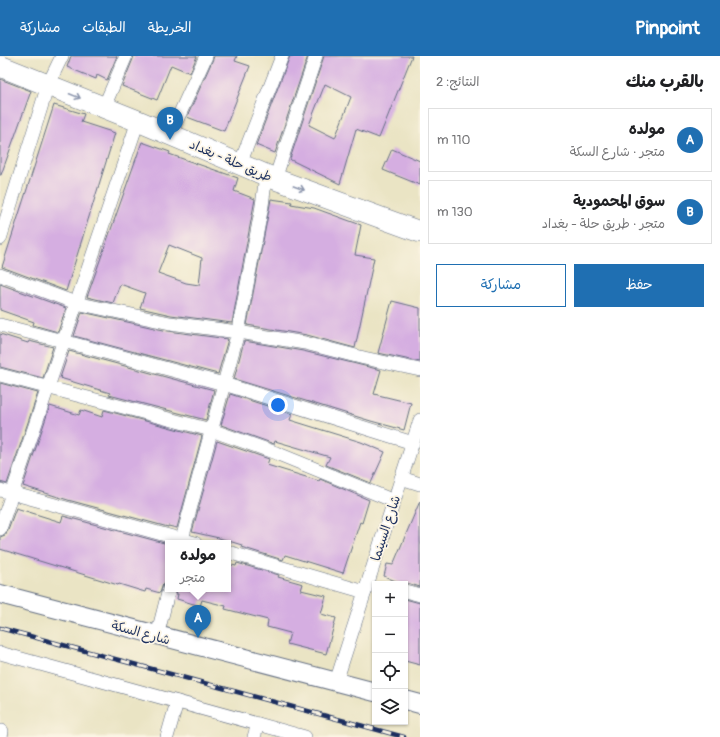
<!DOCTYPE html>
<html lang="ar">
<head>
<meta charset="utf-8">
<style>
  :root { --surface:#fff; --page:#f6f6f6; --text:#202124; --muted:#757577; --line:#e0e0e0; --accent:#1f6fb2 }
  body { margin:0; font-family:Pangolin,"Playpen Sans Arabic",sans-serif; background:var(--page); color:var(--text); direction:rtl }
  .controls { position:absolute; right:12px; bottom:12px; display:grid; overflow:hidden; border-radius:0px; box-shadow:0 1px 3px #0004 }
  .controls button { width:36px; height:36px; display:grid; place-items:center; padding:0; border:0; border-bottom:1px solid var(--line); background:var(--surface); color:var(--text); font:20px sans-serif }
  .you { position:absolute; left:278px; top:349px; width:14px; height:14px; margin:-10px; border:3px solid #fff; border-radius:50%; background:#1a73e8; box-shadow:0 0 0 6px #1a73e833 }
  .badge { display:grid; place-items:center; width:26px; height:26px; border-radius:50%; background:var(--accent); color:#fff; font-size:13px; font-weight:700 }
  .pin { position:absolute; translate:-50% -33px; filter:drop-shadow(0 1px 2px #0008) }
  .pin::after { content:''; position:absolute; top:21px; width:14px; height:12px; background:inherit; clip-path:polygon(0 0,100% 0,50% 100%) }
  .popup { position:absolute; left:165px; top:484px; width:66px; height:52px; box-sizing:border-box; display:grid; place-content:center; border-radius:0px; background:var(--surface); filter:drop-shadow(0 1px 3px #0005); font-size:13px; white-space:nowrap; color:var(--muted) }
  .popup b { font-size:15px; color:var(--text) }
  .popup::after { content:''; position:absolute; left:50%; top:100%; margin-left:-8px; border:8px solid transparent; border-top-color:var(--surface) }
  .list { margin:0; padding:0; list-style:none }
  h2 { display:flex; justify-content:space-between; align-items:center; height:52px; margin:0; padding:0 16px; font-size:17px }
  h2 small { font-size:13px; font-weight:400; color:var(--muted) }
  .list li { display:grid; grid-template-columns:26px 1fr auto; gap:12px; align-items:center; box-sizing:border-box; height:64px; margin:0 8px 8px; padding:0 8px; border:1px solid var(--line); border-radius:0px }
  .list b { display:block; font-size:15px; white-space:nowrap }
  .list p { margin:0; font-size:13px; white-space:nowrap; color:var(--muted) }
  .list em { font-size:13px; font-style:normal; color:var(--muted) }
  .actions { display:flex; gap:8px; padding:12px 16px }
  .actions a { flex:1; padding:9px 0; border:1px solid var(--accent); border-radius:0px; text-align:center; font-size:14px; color:var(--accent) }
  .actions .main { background:var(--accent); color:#fff }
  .icon { flex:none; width:22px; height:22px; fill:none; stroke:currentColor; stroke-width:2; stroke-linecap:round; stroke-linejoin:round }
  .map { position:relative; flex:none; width:420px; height:681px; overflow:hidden; direction:ltr }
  header { display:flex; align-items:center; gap:24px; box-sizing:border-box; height:56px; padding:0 20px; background:var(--accent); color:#fff }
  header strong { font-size:19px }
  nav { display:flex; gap:22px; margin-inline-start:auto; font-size:14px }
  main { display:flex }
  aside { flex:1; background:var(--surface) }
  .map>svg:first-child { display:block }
  .building { fill:#d5aee1; fill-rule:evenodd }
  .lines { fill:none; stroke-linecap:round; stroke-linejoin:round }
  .street-casing { stroke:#636e82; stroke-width:14 }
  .secondary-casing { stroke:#636e82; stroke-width:20 }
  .primary-casing { stroke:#636e82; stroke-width:22 }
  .street { stroke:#fff; stroke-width:13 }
  .secondary { stroke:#fff; stroke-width:18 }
  .primary { stroke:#fff; stroke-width:21 }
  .rail-casing { stroke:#1b2f5e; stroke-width:4.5 }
  .rail { stroke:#fcf5e5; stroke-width:3; stroke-dasharray:9; stroke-linecap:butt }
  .oneway { stroke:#8d97ae }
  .labels { text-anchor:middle; stroke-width:3.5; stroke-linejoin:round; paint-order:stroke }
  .street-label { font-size:13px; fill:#1b2f5e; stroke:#fcf5e5 }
</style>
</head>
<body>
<header>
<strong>Pinpoint</strong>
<nav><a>الخريطة</a><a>الطبقات</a><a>مشاركة</a></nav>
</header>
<main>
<aside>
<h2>بالقرب منك<small>النتائج: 2</small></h2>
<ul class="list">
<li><span class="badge">A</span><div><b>مولده</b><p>متجر · شارع السكة</p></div><em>110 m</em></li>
<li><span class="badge">B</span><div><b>سوق المحمودية</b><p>متجر · طريق حلة - بغداد</p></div><em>130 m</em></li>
</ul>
<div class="actions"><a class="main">حفظ</a><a>مشاركة</a></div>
</aside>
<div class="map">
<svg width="420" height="681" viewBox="0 0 420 681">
  <rect width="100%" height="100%" fill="#fcf5e5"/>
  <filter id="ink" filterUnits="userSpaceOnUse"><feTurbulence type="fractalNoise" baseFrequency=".025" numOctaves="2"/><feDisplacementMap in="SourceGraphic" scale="8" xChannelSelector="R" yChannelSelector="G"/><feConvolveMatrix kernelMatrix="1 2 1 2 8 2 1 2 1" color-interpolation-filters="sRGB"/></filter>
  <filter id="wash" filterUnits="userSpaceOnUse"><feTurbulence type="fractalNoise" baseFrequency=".012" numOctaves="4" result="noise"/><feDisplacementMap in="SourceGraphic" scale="16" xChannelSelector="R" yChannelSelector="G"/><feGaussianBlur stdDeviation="0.9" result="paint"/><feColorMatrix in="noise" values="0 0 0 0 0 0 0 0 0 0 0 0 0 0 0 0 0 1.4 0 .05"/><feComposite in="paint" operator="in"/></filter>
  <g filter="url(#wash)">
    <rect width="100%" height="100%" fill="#eae4c4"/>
    <g id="blocks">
      <!-- building -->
      <g class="building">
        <path d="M71,0H117L107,24L97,19L96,23L67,11Z"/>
        <path d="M134,0H197L190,17L171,9L157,44L122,30L133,3Z"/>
        <path d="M214,0H237L235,5L250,10L224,75L187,61L213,3Z"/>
        <path d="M290,0H308L275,97L256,89Z"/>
        <path d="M324,0H412L379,82L356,73L340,128L291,104L290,103ZM325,28L351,41L335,82L309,69Z"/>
        <path d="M0,23L31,35L1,119H0Z"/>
        <path d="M54,49L84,58L81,66L115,77L66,235L2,211Z"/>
        <path d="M142,86L170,96L169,98L186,104L238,122L234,135L255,143L232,267L171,259L140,252L145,237L120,228L113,247L87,241ZM169,189L202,202L199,229L186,227L158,217Z"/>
        <path d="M392,93L420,105V129L383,114Z"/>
        <path d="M271,143L292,146L291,148L314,152L361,169L355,199L374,202L355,292L307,279L247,269Z"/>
        <path d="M0,228L66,252L58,276L33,269L34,266L0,254Z"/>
        <path d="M392,245L420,252V306L378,297Z"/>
        <path d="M82,256L168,275L228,283L218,318L74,280Z"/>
        <path d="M0,278L28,287L29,285L53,291L43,322L0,311Z"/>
        <path d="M244,285L303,295L381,314L374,338L411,347L404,374L371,365L234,323Z"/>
        <path d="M69,295L214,334L206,364L109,339L110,337L60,322Z"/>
        <path d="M0,327L38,337L7,428L0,426Z"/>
        <path d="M230,338L292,358L290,364L361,386L385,396L371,427L326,409L330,401L275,385L274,388L221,369Z"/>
        <path d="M50,350L79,359L81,354L102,361L104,354L202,380L177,472L168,470V471L68,444L23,430Z"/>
        <path d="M217,385L269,403L267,409L319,425L320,423L369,444L362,467L360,466L343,517L285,499L283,504L241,491L242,489L219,482L192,476Z"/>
        <path d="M420,445V531L407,527L402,528L384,520L387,508L393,509Z"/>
        <path d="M16,452L61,466L63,460L168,488V525L163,528L160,537L146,533L145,536L119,528L118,529L0,493V481L5,479L7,476Z"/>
        <path d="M237,507L279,519L278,521L303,528L301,534L326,540L321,558L336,562L326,598L287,588L290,577L267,571L268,564L225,553L226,550L202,544L200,550L177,543L178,538H176L177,533H228V508L236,510Z"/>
        <path d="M405,543L420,547V609L405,605Z"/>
      </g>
    </g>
  </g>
  <g filter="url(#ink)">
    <use href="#blocks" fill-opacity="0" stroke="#636e82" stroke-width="1"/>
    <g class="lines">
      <defs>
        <g id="street">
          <path d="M104,51L126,0"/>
          <path d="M170,79L206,0"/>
          <path d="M240,108L282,0"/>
          <path d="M266,119L262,150L238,276L305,287L364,302L420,314"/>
          <path d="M275,123L316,0"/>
          <path d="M0,183L48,29L62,0"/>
          <path d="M0,219L76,247L170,267L238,276L181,487"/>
          <path d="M0,269L63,285L224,328L413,387"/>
          <path d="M0,319L211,374L276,397L394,445"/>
          <path d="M401,422L420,428"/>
          <path d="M0,434L195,487"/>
          <path d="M0,473L138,65"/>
          <path d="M228,496L365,536"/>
          <path d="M405,535L420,539"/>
          <path d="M157,580L169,533"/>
          <path d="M0,597L305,681"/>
          <path d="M336,626L420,364"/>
          <path d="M1,681L2,675"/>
          <path d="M167,681L177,646"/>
          <path d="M254,681L258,668"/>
        </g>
        <g id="secondary">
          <path d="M0,538L375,636"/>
          <path d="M405,644L420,648"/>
        </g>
        <path id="primary" d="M0,10L138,65L275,123L420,176"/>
      </defs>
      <!-- street casing -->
      <use href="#street" class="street-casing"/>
      <!-- secondary casing -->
      <use href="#secondary" class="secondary-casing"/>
      <!-- primary casing -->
      <use href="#primary" class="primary-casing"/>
      <!-- street -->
      <use href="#street" class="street"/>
      <!-- secondary -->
      <use href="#secondary" class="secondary"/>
      <!-- primary -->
      <use href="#primary" class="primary"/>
      <defs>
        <path id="rail" d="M0,572L404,681"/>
      </defs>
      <!-- rail casing -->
      <use href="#rail" class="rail-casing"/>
      <!-- rail -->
      <use href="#rail" class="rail"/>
    </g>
    <!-- one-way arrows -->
    <defs><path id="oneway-shaft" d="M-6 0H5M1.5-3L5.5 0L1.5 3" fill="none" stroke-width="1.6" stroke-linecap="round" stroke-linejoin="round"/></defs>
    <g class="oneway">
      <use href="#oneway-shaft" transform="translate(75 40) rotate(22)"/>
      <use href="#oneway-shaft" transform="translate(299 132) rotate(20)"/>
    </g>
  </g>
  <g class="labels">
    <!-- street labels -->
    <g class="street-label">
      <text transform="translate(231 104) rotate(23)" y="5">طريق حلة - بغداد</text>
      <text transform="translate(385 472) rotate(-72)" y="5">شارع السينما</text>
      <text transform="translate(141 576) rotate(15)" y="5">شارع السكة</text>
    </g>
  </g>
</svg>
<div class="controls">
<button>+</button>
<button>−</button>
<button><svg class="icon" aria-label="locate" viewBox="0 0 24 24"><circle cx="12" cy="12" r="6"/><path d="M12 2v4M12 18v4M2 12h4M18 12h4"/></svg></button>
<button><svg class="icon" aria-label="layers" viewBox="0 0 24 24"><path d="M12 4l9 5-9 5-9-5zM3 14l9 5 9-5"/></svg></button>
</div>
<div class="you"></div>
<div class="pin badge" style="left:198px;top:582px">A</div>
<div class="popup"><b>مولده</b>متجر</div>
<div class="pin badge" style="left:170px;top:84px">B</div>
</div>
</main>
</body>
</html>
